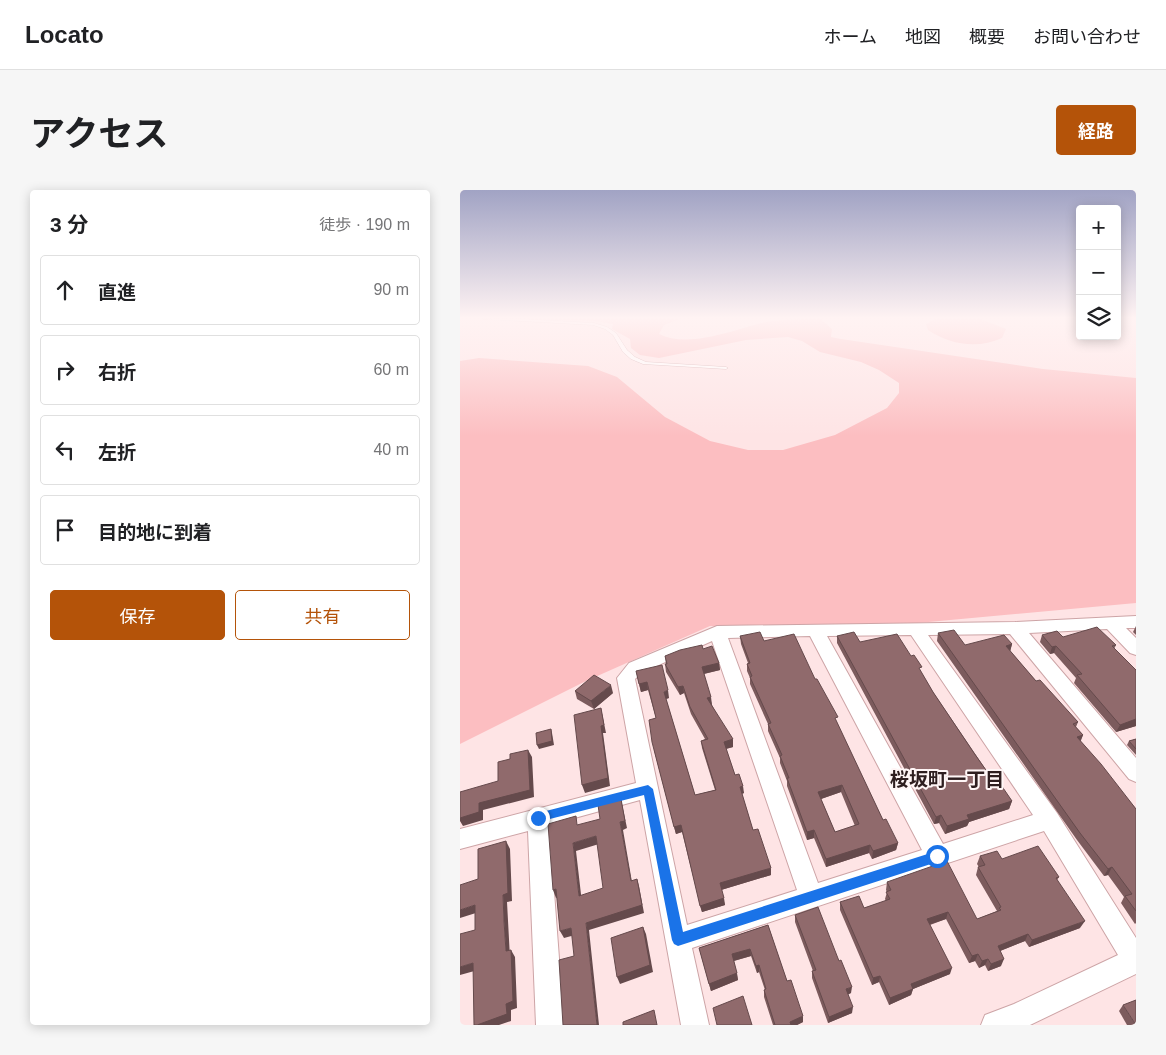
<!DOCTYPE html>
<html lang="ja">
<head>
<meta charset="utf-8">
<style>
  :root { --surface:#fff; --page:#f6f6f6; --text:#202124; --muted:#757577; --line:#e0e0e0; --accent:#b45309 }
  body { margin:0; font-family:Arial,"Noto Sans JP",sans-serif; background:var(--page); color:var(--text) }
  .controls { position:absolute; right:15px; top:15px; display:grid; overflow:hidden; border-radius:5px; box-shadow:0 2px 12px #0003 }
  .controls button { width:45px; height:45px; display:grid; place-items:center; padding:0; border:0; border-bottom:1px solid var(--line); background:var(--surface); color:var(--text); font:25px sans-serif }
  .stop { position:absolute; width:15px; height:15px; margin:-11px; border:4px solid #1a73e8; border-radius:50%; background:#fff }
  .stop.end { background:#1a73e8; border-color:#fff; box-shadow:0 1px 5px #0008 }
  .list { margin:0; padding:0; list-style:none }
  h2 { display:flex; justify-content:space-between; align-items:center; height:65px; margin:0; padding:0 20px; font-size:21px }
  h2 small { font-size:16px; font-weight:400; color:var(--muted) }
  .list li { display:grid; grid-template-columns:32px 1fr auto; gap:15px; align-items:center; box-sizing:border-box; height:70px; margin:0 10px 10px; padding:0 10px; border:1px solid var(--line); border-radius:5px }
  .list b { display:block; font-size:19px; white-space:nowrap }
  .list em { font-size:16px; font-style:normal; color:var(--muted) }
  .actions { display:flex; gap:10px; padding:15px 20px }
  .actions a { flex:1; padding:11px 0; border:1px solid var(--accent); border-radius:5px; text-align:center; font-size:18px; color:var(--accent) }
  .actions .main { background:var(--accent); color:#fff }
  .icon { flex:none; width:28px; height:28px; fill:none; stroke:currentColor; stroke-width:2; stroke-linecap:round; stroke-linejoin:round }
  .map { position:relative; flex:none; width:676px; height:835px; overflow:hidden; border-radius:5px }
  header { display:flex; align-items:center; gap:30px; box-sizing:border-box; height:70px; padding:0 25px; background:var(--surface); border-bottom:1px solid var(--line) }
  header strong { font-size:24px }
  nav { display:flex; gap:28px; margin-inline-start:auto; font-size:18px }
  .intro { display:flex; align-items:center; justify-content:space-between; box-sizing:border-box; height:120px; padding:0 30px }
  h1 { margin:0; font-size:35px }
  .button { padding:12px 22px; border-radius:5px; background:var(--accent); color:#fff; font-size:18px; font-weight:700 }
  main { display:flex; gap:30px; padding:0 30px }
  aside { flex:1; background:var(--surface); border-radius:5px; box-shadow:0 2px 12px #0003 }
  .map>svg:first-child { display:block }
  .green { fill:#fcbec1 }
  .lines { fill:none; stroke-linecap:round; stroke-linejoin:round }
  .lane-casing { stroke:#cda4a6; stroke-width:1 }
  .street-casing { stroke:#cda4a6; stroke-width:2 }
  .lane { fill:#fff; fill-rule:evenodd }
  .street { fill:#fff; fill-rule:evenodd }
  .wall { fill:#7c5b5d; fill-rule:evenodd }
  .shaded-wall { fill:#654a4c }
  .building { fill:#906a6c; stroke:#654a4c; fill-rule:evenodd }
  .route { fill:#1a73e8 }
  .labels { text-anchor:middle; stroke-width:4; stroke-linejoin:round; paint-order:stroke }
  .near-neighbourhood-label { font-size:19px; font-weight:bold; fill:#2e1e1f; stroke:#fff6f6 }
</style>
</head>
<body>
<header>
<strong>Locato</strong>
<nav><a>ホーム</a><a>地図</a><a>概要</a><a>お問い合わせ</a></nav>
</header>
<div class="intro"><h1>アクセス</h1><a class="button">経路</a></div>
<main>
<aside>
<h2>3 分<small>徒歩 · 190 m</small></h2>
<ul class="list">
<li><svg class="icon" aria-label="ahead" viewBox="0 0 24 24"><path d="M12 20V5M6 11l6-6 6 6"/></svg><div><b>直進</b></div><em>90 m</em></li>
<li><svg class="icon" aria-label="right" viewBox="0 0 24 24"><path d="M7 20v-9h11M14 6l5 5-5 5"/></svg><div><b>右折</b></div><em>60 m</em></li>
<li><svg class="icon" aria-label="left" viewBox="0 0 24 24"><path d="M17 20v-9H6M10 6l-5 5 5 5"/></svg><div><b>左折</b></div><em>40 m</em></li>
<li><svg class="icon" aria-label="arrive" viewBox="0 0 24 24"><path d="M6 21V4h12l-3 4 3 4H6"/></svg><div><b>目的地に到着</b></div></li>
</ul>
<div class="actions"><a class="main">保存</a><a>共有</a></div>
</aside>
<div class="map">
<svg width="676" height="835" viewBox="0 0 676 835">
  <rect width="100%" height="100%" fill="#fee4e5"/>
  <!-- green -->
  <g class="green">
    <path d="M68,129H220L204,135L199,144C229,159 275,139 306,132C324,129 343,129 361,129L372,139L371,147L381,149L583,179L676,188V413L425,436H250L126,491L0,554V171L19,168L128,176L157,187L205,227L250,251L288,260H323L375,245L427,218L439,203V193L419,180L401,172L360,162L342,151L328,147L286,150L199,168L180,165L171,158L170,149L152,139L153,134L135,131Z"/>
    <path d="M475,129H521L546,139L542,148C518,159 490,155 468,140L466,134Z"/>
  </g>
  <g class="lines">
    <defs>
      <path id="lane" d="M23,129H60L134,133L147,137L156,143L167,160L175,167L186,172L266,177L268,178L266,179L183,174L171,169L163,162L153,145L145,139L133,135Z"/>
      <path id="street" d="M676,426V438H666L676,448V465L670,463L647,439L569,443L676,568V592L669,589L550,444L468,445L597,623L676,748V784L570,835H521L525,825L554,814L658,765L584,641L232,758L249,835H221L180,610L89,635L104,835H76L68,641L0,659V639L176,593L157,488L169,473L257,436L555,432ZM451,445L573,625L483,654L367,446ZM350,446L462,660L358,693L268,448ZM252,451L337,700L227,735L175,489L181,483Z"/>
    </defs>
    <!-- lane casing -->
    <use href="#lane" class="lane-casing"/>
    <!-- street casing -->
    <use href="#street" class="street-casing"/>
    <!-- lane -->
    <use href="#lane" class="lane"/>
    <!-- street -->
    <use href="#street" class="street"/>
  </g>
  <!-- wall -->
  <g class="wall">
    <path d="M676,436V445L673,442Z"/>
    <path d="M478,443L505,455L552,454L550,461L576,491L618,532L616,537L623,545L620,551L676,619V733L675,734L661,713L664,707L648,685L644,686L617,650L477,451Z"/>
    <path d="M582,445L603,447L656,455L654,459L676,480V536L656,542L614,493L616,488L594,463L590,464L580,452Z"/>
    <path d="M280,446L304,451L355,489L377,533L423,630L438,653L436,660L412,669L409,663L366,677L354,648L347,650L327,596V591L320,573V568L308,541V534L290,494V488L287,481V474L288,473L281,454ZM381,602L395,636L375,642L361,609Z"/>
    <path d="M377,446L400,452L461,482L473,502L535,593L552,611L549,619L509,632L507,636L485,644L479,633L474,634L377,453Z"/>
    <path d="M243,459L259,473L260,480L244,484L252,515L273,557L266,559L275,585L284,603L282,604L293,640L311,685L261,700L265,715L242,722L222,642L216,644L194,560L196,528L188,500L181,502L176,481L209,508L206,509L235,605L255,600L242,558L241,551L245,549L231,524L224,503L220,505L206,482L205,474H206L205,466Z"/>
    <path d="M115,501L153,503L134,519L117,509Z"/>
    <path d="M676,549V565L667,555L669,551Z"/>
    <path d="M520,666L542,669L599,687L597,690L620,738L569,757L565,751L540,761L541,776L528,781L525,775L519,778L515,771L509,773L486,729L470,735L490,784L453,799L451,805L429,815L419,792L412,795L380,720V712L404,718L426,711L425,709L427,702L426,700L427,692L517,729L537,721L516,685L518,677H519L517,674Z"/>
    <path d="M335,725L391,803L388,804L392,823L368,833L352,788V781H353L335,732Z"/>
    <path d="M308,735L327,791L343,832L337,835H313L304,807V800H305L299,782L297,783L291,766L274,771L278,790L251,801L239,758Z"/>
    <path d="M663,815L676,835H667L659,821Z"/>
  </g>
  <!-- shaded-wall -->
  <g class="shaded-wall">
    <path d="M552,454L550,462L546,456Z"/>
    <path d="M596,456L594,463L590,464L592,457Z"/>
    <path d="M259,473L260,480L243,484L242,477Z"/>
    <path d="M187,492L188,500L181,502L179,494Z"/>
    <path d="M151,495L153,503L134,519L131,511Z"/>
    <path d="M223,496L224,503L220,505L218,497Z"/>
    <path d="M208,500L209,508L205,509L204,502Z"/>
    <path d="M251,507L252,515H248L247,508Z"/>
    <path d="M141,518L146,543H143L150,596L125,603L122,595L141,536Z"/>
    <path d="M676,529V536L656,542L660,535Z"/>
    <path d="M91,539L92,543L94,555L79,559L77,555Z"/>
    <path d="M623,545L620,553L617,547Z"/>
    <path d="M273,549V557L265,559L264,552Z"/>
    <path d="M68,560L72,567L74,607L23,620V630L3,636L0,631V628L19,613Z"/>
    <path d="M382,595L381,602L358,610V602Z"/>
    <path d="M283,596L284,603L280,604V597Z"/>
    <path d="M161,609L167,638L163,640L173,698L171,691L160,632Z"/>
    <path d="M552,611L549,619L509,632L507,636L485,644L487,636L507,625Z"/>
    <path d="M481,625L479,633L474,634L476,627Z"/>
    <path d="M221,635L222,642L216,644L214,637Z"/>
    <path d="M354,640V648L347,650V642Z"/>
    <path d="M136,646L139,654L116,661L122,713L119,706L113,653Z"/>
    <path d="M46,651L50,659L52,711L47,712L50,768L46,761L44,731L43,705Z"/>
    <path d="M438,653L436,660L412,669L413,661Z"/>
    <path d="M410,655L409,663L366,677V669Z"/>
    <path d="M652,677L648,685L644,686L648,679Z"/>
    <path d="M311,678V685L261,700L260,693Z"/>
    <path d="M177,689L179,696L184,723L129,740L139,835H137L126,733Z"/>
    <path d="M96,699L100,707L96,708L93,700Z"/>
    <path d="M264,708L265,715L242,722L240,716Z"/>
    <path d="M15,715L19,722L0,728V720Z"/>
    <path d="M488,722L486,729L465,736L467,729Z"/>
    <path d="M625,731L620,738L569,757L572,750Z"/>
    <path d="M183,737L186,744L193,782L160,794L157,787Z"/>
    <path d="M111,738L115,745L104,748L100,741Z"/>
    <path d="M568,744L565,751L535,763L538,756Z"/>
    <path d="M290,759L291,766L273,771L272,764Z"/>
    <path d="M51,760L55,767L57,818L51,820V831L39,835H17L46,814Z"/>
    <path d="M518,764L515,771L509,773L512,766Z"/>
    <path d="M528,769L525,775L519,778L522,771Z"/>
    <path d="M544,769L541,776L528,781L531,774Z"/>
    <path d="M13,773L18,780L0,785V777Z"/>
    <path d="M299,775V782L297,783L296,776Z"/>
    <path d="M492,778L490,784L453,799L451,805L429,815L430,808L451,794Z"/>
    <path d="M277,783L278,790L251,801L249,794Z"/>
    <path d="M420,786L419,792L412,795L413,788Z"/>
    <path d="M392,797L391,803L385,806L386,799Z"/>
    <path d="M393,817L392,823L368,833L369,827Z"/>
    <path d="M343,826V832L337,835H330V832Z"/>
  </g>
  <!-- building -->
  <g class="building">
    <path d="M637,437L656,455L652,456L676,480V529L660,535L617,485L622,484L596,456L592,457L582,445L597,441L603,447Z"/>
    <path d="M494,440L505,455L544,445L552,454L546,456L576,491L580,490L618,532L613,534L623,545L617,547L641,574L676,619V721L665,706L672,704L652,677L648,679L620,643L478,443Z"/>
    <path d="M300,442L304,451L334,444L355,489H357L378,527L375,528L423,630L426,629L438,653L413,661L410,655L366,669L354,640L347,642L327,588H329L320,566L322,565L308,534L311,533L290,487L292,486L287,474L290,473L280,446ZM382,595L399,634L375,642L358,602Z"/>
    <path d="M394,442L400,452L437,444L451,466L454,465L462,477L459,478L473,502L514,563L535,593L539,592L552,611L507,625L509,629L487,636L481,625L476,627L377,446Z"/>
    <path d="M242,455L243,459L252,456L259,473L242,477L251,507L247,508L273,549L264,552L275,585L279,584L283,596L280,597L293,640L298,639L311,678L260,693L264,708L240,716L221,635L214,637L192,552L189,530L196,528L187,492L179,494L176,481L202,475L208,500L204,502L235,605L256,600L241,551L248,549L230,517L223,496L218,497L205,474H207L205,466L220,460Z"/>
    <path d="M134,485L151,495L131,511L115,501Z"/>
    <path d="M141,518L144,535L141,536L148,588L122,595L114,525Z"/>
    <path d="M91,539L92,551L77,555L76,543Z"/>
    <path d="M676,549V559L669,551Z"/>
    <path d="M68,560L70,600L19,613V622L0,628V602L38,591V572L50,569V564Z"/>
    <path d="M161,609L165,631L160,632L171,691L177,689L182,715L126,733L137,835H103L99,770L114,766L111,738L100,741L96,699L93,700L88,634L116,626L117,635L140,629L138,615ZM136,646L143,698L119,706L113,653Z"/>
    <path d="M46,651L48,703L43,705L44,731L46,761L51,760L53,811L46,814L47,824L17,835H14L13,773L0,777V744L15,740V715L0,720V695L18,689V659Z"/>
    <path d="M578,656L599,687L596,688L625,731L572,750L568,744L538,756L544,769L531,774L528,769L522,771L518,764L512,766L488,722L467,729L492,778L451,794L453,799L430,808L420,786L413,788L380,712L399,706L404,718L430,709L426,702L431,700L427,692L487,671L517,729L541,720L539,718L541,717L518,677L525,675L520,666L537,661L542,669Z"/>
    <path d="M358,717L379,771L381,770L392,797L386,799L393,817L369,827L352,781L356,780L335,725Z"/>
    <path d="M308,735L327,791L331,790L343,826L330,832L331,835H315L304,800L306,799L299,775L296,776L290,759L272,764L277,783L249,794L239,758Z"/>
    <path d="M183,737L190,775L157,787L151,748Z"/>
    <path d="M283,806L292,835H257L253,818Z"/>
    <path d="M676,810V835L663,815Z"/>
    <path d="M194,820L197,835H163V832Z"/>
  </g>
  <!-- sky -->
  <linearGradient id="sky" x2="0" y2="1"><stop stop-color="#a1a3c4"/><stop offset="0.52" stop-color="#fff3f3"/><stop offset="1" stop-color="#fff3f3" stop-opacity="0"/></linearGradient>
  <rect width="676" height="246" fill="url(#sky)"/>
  <!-- route -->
  <path class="route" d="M188,595L193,599L223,742L477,661L481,663L483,666L481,670L477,672L218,756L214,754L212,750L184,605L78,632L72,628L78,623Z"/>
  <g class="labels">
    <!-- near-neighbourhood labels -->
    <g class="near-neighbourhood-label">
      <text x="487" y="596">桜坂町一丁目</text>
    </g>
  </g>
</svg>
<div class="controls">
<button>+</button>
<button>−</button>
<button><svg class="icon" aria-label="layers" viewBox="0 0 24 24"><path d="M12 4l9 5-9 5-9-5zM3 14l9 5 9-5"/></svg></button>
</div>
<div class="stop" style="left:477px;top:666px"></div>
<div class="stop end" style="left:78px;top:628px"></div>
</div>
</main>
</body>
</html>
